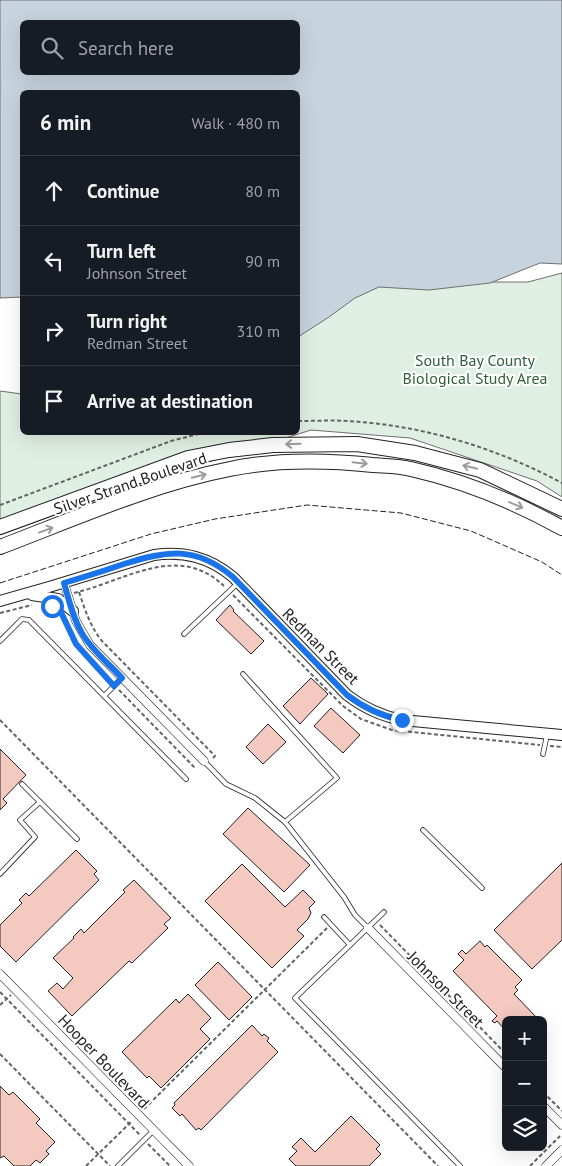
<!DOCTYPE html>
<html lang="en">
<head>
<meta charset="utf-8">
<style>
  :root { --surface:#171b24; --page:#20242c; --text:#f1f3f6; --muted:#9ea1a6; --line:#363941 }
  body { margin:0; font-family:"PT Sans",sans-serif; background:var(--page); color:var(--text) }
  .controls { position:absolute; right:15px; bottom:15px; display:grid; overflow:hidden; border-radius:8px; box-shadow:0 5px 20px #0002 }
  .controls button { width:45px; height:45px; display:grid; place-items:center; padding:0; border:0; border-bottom:1px solid var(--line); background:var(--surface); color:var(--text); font:25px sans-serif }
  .stop { position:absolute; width:15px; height:15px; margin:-11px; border:4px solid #1a73e8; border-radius:50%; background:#fff }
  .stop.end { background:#1a73e8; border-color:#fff; box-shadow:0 1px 5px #0008 }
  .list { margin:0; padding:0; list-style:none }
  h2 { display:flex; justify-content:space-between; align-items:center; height:65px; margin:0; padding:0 20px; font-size:21px }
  h2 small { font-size:16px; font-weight:400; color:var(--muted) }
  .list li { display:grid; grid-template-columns:32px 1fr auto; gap:15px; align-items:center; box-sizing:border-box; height:70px; padding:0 20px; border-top:1px solid var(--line) }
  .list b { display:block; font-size:19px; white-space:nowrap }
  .list p { margin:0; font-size:16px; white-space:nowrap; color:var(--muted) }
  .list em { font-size:16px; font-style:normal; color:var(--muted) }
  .icon { flex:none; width:28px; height:28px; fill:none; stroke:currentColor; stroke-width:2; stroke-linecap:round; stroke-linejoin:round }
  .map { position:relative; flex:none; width:562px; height:1166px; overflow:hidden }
  .search { position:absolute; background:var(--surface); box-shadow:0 5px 20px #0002; left:20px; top:20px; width:280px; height:55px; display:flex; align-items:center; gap:12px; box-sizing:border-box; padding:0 18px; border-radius:8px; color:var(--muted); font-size:19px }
  .panel { position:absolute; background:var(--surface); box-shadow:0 5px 20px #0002; left:20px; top:90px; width:280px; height:345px; border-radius:8px }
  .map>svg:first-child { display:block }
  .green { fill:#e0efe3; stroke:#6f6f6f }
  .water { fill:#c7d3dd; stroke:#6f6f6f; fill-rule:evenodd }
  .building { fill:#f3c9c0; stroke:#222 }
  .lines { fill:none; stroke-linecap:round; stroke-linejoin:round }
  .service-casing { stroke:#222; stroke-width:5.5 }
  .minor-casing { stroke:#222; stroke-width:9 }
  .tertiary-casing { stroke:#222; stroke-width:12 }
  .trunk-casing { stroke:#222; stroke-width:16 }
  .path { stroke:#646464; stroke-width:2; stroke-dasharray:4 2.5; stroke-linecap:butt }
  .service { stroke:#fff; stroke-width:4 }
  .minor { stroke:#fff; stroke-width:8 }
  .tertiary { stroke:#fff; stroke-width:10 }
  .trunk { stroke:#fff; stroke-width:14 }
  .fence { stroke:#222; stroke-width:1; stroke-dasharray:6 2.5; stroke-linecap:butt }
  .oneway { stroke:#9c9c9c }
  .route { stroke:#1a73e8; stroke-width:6 }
  .labels { text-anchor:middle; stroke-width:4; stroke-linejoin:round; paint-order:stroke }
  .park-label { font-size:16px; fill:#2f5e38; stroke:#fff }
  .street-label { font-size:16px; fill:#222; stroke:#fff }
</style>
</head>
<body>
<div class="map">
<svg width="562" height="1166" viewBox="0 0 562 1166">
  <rect width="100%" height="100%" fill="#fff"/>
  <!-- green -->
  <path class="green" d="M562,273V497L537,481L410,438L311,430L154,479L0,535V391L22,394V432H298V335L374,282H528Z"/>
  <!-- water -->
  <path class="water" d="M0,0H562V264L540,263L490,283L429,290L379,287L355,298L329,317L298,337V92H22V297L0,298ZM22,22H298V72H22Z"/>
  <!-- building -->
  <g class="building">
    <path d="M230,605L234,610L233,611L264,641L251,654L216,620Z"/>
    <path d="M311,678L328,694L300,724L283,706Z"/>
    <path d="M331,708L360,735L343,753L314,726Z"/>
    <path d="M268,724L286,742L263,764L246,747Z"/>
    <path d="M0,749L26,775L3,799L7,803L0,810Z"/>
    <path d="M248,808L310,865L284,892L223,834Z"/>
    <path d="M76,850L97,871L94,874L99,880L16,962L0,946V925L22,903L19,900L26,893L29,896Z"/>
    <path d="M562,863V940L532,969L494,930Z"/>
    <path d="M242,864L285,907L303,890L315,902L309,908L311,913L308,919L297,930L304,936L272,968L205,901Z"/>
    <path d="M134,880L171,918L164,924L168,928L132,963L129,961L72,1016L48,991L57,983L63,989L73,978L53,958L74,938L73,937L81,929L84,933L125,892L123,890Z"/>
    <path d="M480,941L485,947L487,945L522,980L515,987L518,990L514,994L539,1020H506V1031L497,1021L495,1023L492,1021L497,1016L453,971L464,960L458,954L462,950L466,954Z"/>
    <path d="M218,962L252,997L229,1020L195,985Z"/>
    <path d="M188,994L211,1018L200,1029L210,1039L161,1088L149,1076L147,1078L122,1052L176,999L179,1003Z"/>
    <path d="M252,1025L262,1036L264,1034L269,1038L267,1041L278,1052L201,1130L199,1128L196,1130L182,1114L180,1116L172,1108L175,1105L174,1103Z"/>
    <path d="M0,1086L9,1095L13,1092L40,1119L36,1123L55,1142L46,1151L49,1154L40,1163L36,1160L30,1166H14L4,1156L0,1158Z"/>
    <path d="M351,1116L380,1145L376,1149L381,1154L369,1166H296L289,1159L297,1151L292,1147L301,1138L315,1152Z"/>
  </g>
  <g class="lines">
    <defs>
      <g id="service">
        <path d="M184,634L238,583"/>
        <path d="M0,641L22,619L29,620L186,779"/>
        <path d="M243,674L337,778L285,822"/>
        <path d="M104,696L122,678"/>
        <path d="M543,754L547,735"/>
        <path d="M204,761L226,784L255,798L285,822L344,897L355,915L368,928"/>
        <path d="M22,784L77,839"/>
        <path d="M423,830L482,888"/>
        <path d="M0,874L35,837L20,820L40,802"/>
        <path d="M324,917L350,945L384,912"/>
        <path d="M350,945L295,998L460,1166"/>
        <path d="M118,1166L154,1130"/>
      </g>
      <g id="minor">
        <path d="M64,583L76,621L90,645L204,761"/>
        <path d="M368,928L506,1068"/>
        <path d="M0,974L189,1166"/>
        <path d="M543,1106L562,1125"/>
        <path d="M546,1166L562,1150"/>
      </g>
      <g id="tertiary">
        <path d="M32,595L58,599L73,611"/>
        <path d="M0,601L49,587L154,555C184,551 209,557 233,577L347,695C364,708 381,716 402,720L562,735"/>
      </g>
      <g id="trunk">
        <path d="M0,527L188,458L229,450L273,445L357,444L415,453L480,470L562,509"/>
        <path d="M0,547C74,519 152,484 230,469C277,459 325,460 373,465C386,466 399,466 411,469C464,481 515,502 562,528"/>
      </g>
    </defs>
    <!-- service casing -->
    <use href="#service" class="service-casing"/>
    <!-- minor casing -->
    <use href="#minor" class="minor-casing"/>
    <!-- tertiary casing -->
    <use href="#tertiary" class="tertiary-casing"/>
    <!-- trunk casing -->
    <use href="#trunk" class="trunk-casing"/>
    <!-- path -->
    <g class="path">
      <path d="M298,421C314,421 331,420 347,421C422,425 497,448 562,483"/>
      <path d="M0,505L171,441L206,432"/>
      <path d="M79,592C85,610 90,626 102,641L215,756L212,759"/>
      <path d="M74,593C125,581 178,542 224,586"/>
      <path d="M233,595L343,706L361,719L392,730L540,745"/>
      <path d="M0,613L32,605"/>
      <path d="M63,615L76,645L110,681"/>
      <path d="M119,690L196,769"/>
      <path d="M0,720L438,1166"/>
      <path d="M550,746L562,747"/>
      <path d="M380,925L506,1054"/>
      <path d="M0,992L140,1135"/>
      <path d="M0,1005L11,995"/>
      <path d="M0,1054L110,1166"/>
      <path d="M543,1092L562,1111"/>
      <path d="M144,1109L327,928"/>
      <path d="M148,1144L170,1166"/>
      <path d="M86,1166L132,1121"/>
      <path d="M530,1166L560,1136"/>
    </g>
    <!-- service -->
    <use href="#service" class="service"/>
    <!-- minor -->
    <use href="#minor" class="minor"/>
    <!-- tertiary -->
    <use href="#tertiary" class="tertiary"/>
    <!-- trunk -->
    <use href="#trunk" class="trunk"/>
    <!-- fence -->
    <path class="fence" d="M0,583L151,534L215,519L307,505L401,513L471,531L542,562L562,575"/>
  </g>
  <!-- one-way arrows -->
  <defs><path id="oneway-shaft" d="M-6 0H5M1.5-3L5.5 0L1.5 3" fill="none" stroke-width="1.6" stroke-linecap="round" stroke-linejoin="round" transform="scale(1.25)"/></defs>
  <g class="oneway">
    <use href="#oneway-shaft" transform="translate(293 444) rotate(178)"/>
    <use href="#oneway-shaft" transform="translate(360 463) rotate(6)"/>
    <use href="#oneway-shaft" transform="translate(470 467) rotate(-166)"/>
    <use href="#oneway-shaft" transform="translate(199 476) rotate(-14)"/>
    <use href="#oneway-shaft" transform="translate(516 505) rotate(23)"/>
    <use href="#oneway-shaft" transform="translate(46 530) rotate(-20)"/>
  </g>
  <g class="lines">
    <!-- route -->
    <path class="route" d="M52,606L59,608L76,644L114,686L122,678C109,664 93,651 83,635C73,619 69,600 64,583C84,577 104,571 124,564C167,551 195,545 233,577L347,695C364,708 381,716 402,720"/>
  </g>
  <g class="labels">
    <!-- park labels -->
    <g class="park-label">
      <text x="475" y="366">South Bay County<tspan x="475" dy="18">Biological Study Area</tspan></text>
    </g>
    <!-- street labels -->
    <g class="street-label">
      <text transform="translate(130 483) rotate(-19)" y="6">Silver Strand Boulevard</text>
      <text transform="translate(321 646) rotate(45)" y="6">Redman Street</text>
      <text transform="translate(446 989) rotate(45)" y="6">Johnson Street</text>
      <text transform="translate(104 1061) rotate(46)" y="6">Hooper Boulevard</text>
    </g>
  </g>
</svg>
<div class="controls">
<button>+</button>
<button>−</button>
<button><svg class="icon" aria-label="layers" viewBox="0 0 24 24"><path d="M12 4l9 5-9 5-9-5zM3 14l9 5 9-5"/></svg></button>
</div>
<div class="stop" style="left:52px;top:606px"></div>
<div class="stop end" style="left:402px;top:720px"></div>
<div class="search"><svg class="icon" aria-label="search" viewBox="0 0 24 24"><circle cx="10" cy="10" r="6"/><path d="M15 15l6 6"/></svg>Search here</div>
<section class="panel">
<h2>6 min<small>Walk · 480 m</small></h2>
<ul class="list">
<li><svg class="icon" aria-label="ahead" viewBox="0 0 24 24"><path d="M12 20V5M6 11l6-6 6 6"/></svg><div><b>Continue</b></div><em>80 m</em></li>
<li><svg class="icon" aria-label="left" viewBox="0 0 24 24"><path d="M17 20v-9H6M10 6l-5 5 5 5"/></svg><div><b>Turn left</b><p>Johnson Street</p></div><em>90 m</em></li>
<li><svg class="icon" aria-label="right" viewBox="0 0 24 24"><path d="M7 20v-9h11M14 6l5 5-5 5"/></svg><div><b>Turn right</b><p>Redman Street</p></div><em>310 m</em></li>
<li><svg class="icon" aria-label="arrive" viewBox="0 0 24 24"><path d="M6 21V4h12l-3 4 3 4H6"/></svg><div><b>Arrive at destination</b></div></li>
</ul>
</section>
</div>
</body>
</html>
